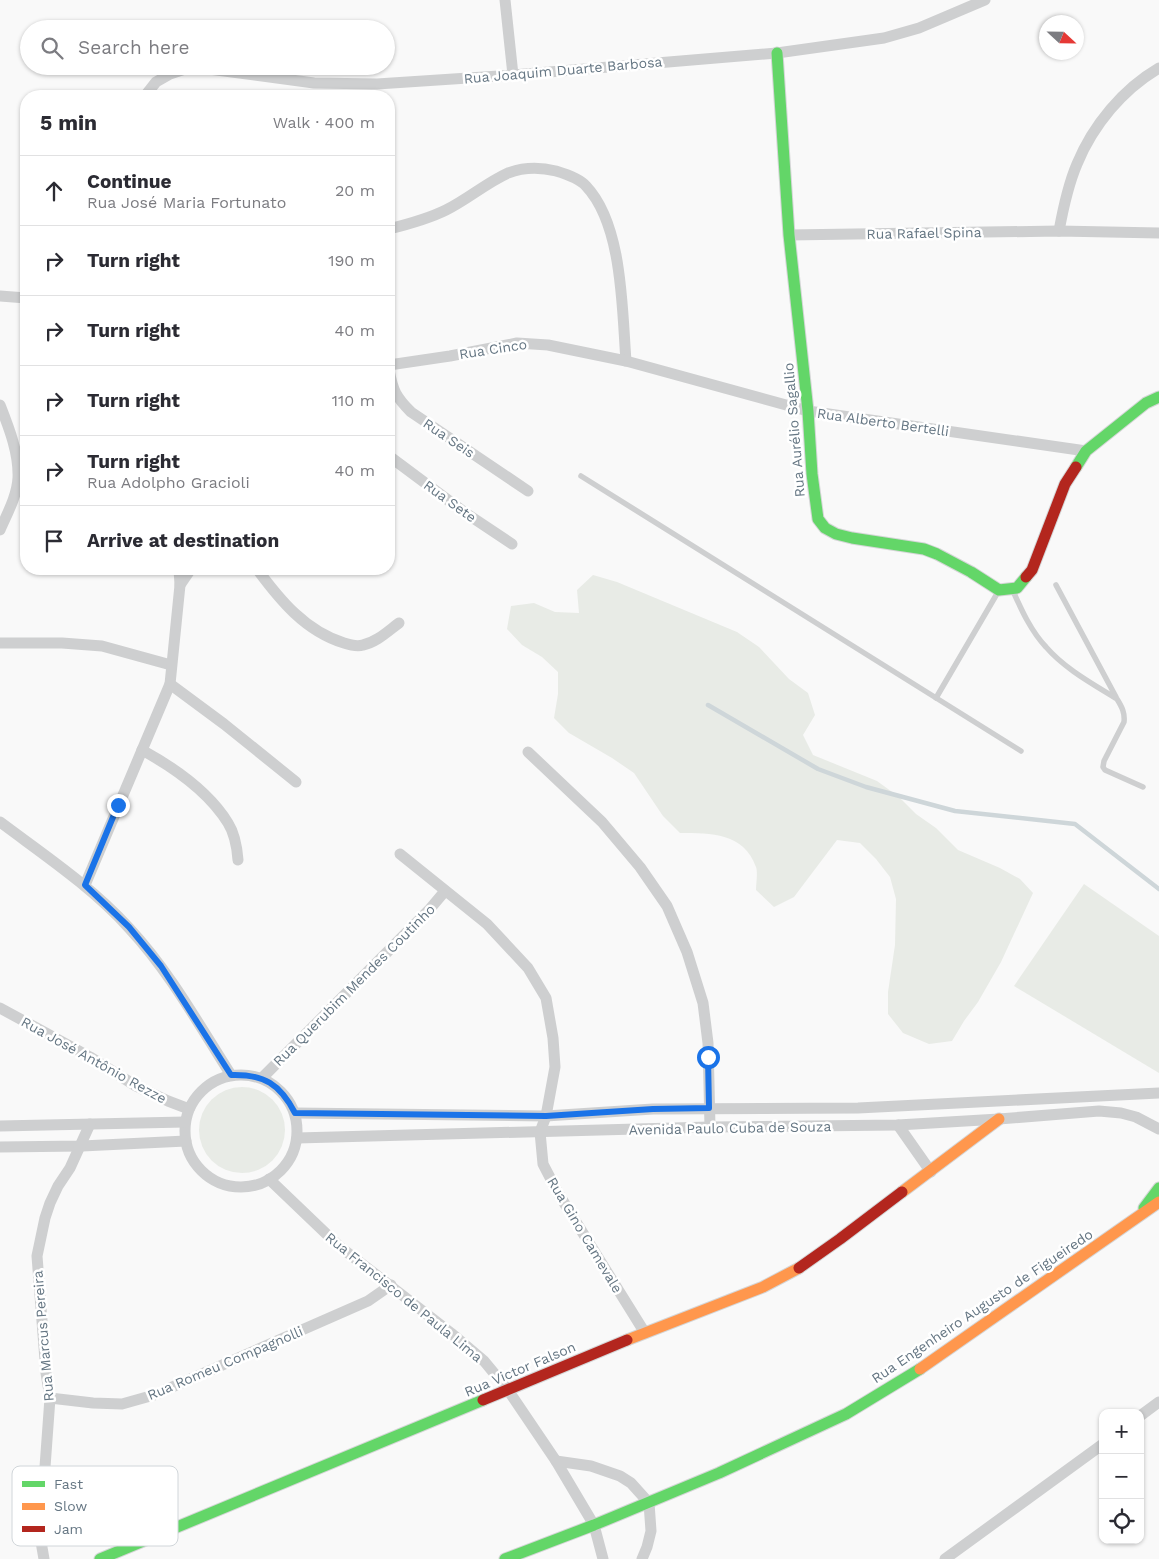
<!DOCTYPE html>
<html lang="en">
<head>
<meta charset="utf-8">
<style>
  :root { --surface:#fff; --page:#f7f7f7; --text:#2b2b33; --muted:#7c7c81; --line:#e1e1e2 }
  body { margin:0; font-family:"Work Sans",sans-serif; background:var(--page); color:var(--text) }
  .controls { position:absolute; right:15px; bottom:15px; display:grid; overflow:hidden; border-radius:10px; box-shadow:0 1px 4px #0004 }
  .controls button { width:45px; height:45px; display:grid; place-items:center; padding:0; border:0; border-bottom:1px solid var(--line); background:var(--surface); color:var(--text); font:25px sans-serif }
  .compass { position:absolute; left:1039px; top:15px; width:45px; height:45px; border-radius:50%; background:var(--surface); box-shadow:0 1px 4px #0004; rotate:112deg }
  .stop { position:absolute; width:15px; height:15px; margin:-11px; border:4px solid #1a73e8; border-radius:50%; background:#fff }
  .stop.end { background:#1a73e8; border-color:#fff; box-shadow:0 1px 5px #0008 }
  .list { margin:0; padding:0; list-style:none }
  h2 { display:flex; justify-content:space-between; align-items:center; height:65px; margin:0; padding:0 20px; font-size:21px }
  h2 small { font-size:16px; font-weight:400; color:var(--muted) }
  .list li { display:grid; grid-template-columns:32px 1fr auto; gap:15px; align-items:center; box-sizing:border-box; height:70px; padding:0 20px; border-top:1px solid var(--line) }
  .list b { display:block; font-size:19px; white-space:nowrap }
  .list p { margin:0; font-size:16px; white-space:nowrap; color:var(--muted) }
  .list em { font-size:16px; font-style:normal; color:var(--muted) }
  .icon { flex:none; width:28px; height:28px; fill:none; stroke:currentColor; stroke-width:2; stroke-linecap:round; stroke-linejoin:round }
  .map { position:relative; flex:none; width:1159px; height:1559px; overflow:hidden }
  .search { position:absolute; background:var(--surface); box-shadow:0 1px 4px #0004; left:20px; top:20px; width:375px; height:55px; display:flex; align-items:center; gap:12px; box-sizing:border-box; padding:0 18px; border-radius:28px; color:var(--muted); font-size:19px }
  .panel { position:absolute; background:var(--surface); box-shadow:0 1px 4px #0004; left:20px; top:90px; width:375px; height:485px; border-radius:20px }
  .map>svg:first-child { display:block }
  .green { fill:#e8ebe6 }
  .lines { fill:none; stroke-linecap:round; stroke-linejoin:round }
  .stream { stroke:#ced6d9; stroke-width:4.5 }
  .fast-casing { stroke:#d5d6d7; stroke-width:13 }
  .slow-casing { stroke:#d5d6d7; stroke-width:13 }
  .jam-casing { stroke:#d5d6d7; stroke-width:13 }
  .lane { stroke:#cecfd0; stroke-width:5.5 }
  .street { stroke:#cecfd0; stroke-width:11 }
  .fast { stroke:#63d668; stroke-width:11 }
  .slow { stroke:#ff974d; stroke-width:11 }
  .jam { stroke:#b3261e; stroke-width:11 }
  .route { stroke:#1a73e8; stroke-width:6 }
  .labels { text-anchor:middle; stroke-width:5; stroke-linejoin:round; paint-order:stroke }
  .street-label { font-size:14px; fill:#657683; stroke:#fff }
  .key { fill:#fff; stroke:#d1d6da; stroke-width:1 }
  .key-label { font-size:14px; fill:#657683 }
</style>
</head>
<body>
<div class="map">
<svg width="1159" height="1559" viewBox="0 0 1159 1559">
  <rect width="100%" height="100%" fill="#f9f9f9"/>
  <!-- green -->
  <g class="green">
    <path d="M593,575L617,582L737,632L759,647L789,679L808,693L815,715L803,735L813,755L877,781L899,797L916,814L936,828L958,850L1000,868L1020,879L1033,893L1001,962L978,1002L964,1021L952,1041L929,1044L903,1033L888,1014V992L895,945L896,899L890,877L876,859L860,843L837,840L794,897L774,907L756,890C756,883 758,873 756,867C744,833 711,833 680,833L663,816L634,773L612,758L569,733L554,718L558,694V672L542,657L522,645L507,629L511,606L534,603L555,612L579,613L577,590Z"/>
    <path d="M1084,884L1159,936V1073L1014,986Z"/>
    <circle cx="242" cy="1130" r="43"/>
  </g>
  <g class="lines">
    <!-- stream -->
    <path class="stream" d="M708,705L818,769L866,787L955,811L1075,824L1159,889"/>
    <defs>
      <g id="fast">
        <path d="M777,53L789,235L808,411L812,474L818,519L825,528L836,534L852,538L924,549L937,554L971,572L999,590L1017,588L1026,577"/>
        <path d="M1076,467L1086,451L1146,403L1159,397"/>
        <path d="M1144,1208L1159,1188"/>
        <path d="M100,1559L483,1400"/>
        <path d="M505,1559L594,1525L719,1473L846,1414L920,1369"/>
      </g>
      <g id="slow">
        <path d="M902,1192L999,1119"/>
        <path d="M627,1340L763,1287L799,1268"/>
        <path d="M920,1369L1159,1202"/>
      </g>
      <g id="jam">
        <path d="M1026,577L1032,570L1065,484L1076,467"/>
        <path d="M799,1268L840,1239L902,1192"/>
        <path d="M483,1400L627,1340"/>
      </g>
    </defs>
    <!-- fast casing -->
    <use href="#fast" class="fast-casing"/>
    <!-- slow casing -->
    <use href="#slow" class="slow-casing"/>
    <!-- jam casing -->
    <use href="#jam" class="jam-casing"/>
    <!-- lane -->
    <g class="lane">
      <path d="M581,476L1021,751"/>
      <path d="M1056,585L1116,697"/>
      <path d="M1013,591C1022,611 1031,631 1046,647C1065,669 1093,684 1117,699C1122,707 1125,713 1124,722L1104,761L1103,767L1105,770L1143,787"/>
      <path d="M936,698L998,592"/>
    </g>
    <!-- street -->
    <g class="street">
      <path d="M505,0L513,75"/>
      <path d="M145,96L156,82L170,74L188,68L209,69L314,83L377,84L513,75L777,53L884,38L919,28L985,0"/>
      <path d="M389,229C409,224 428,219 446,210C468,199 486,183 508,173C524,167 540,167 556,171C566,174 580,179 586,186C623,225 622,310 626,361"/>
      <path d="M1059,231C1063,209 1068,185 1077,164C1093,125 1123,89 1159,68"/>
      <path d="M789,235L1059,231L1159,233"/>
      <path d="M0,296L26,298"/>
      <path d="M389,365L450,356L517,343L548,345L626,361L808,411L1086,451"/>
      <path d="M389,370C393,391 396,397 411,412L528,491"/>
      <path d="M0,405C9,428 19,453 18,478C17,496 7,514 0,530"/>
      <path d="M389,456L464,512L512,544"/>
      <path d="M257,569C280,600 305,631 344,643C350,645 357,647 363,645C377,642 388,631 399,623"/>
      <path d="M180,585L191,569"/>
      <path d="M0,643H62L102,646L171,665"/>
      <path d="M170,684L224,724L296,782"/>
      <path d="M142,750C173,767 209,792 228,823C235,834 237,847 238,860"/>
      <path d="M528,752L602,822L640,867L667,906L687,952L703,1003L708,1043L710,1127"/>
      <path d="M0,822C44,855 92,887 129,928C170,972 199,1025 231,1075"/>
      <path d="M400,854L487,924L528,968L546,998L553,1038L555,1067L546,1116L540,1132L543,1164L558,1193L645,1333"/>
      <path d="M85,885L170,684L180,585L179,569"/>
      <path d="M0,1008L90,1057L136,1086L168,1101L189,1109"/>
      <circle cx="241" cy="1131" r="56"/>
      <path d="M262,1078L429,910L445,891"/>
      <path d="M295,1113L546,1116L653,1109L858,1108L1159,1093"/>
      <path d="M898,1125L931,1172"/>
      <path d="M0,1126L185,1122"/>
      <path d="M297,1138L710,1127L898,1125L999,1119L1099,1111L1121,1113L1136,1117L1159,1129"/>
      <path d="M0,1147L82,1146L186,1141"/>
      <path d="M269,1179L339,1246L451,1333L484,1361L508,1390L556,1461L594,1525L603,1559"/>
      <path d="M50,1398L93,1403L122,1404L154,1395L368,1301L391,1285"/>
      <path d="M1140,1416L1159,1402"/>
      <path d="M556,1461L591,1466L620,1476L631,1483L649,1503L651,1531L647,1547L642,1559"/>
      <path d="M44,1559L40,1536L50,1398L46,1373L37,1256L45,1218L50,1203L58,1186L70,1168L90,1124"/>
      <path d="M945,1559L1103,1444"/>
    </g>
    <!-- fast -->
    <use href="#fast" class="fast"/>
    <!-- slow -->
    <use href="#slow" class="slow"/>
    <!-- jam -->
    <use href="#jam" class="jam"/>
  </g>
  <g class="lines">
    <!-- route -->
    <path class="route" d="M118,805L85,885L129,927L161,966L231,1075C264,1074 280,1084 295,1113L546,1116L653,1109L709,1108L708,1057"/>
  </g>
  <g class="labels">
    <!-- street labels -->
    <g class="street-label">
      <text transform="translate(563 70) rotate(-5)" y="5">Rua Joaquim Duarte Barbosa</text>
      <text transform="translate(924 233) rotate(-1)" y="5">Rua Rafael Spina</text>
      <text transform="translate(493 349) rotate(-9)" y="5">Rua Cinco</text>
      <text transform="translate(883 422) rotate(8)" y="5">Rua Alberto Bertelli</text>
      <text transform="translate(794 430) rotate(-95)" y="5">Rua Aurélio Sagallio</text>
      <text transform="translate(449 438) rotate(34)" y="5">Rua Seis</text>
      <text transform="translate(450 501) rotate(36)" y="5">Rua Sete</text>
      <text transform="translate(354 985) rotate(-45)" y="5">Rua Querubim Mendes Coutinho</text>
      <text transform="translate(94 1060) rotate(29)" y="5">Rua José Antônio Rezze</text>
      <text transform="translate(730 1128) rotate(-1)" y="5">Avenida Paulo Cuba de Souza</text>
      <text transform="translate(585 1235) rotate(59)" y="5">Rua Gino Camevale</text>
      <text transform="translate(404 1297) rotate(39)" y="5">Rua Francisco de Paula Lima</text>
      <text transform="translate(982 1306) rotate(-34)" y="5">Rua Engenheiro Augusto de Figueiredo</text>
      <text transform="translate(43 1336) rotate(-95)" y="5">Rua Marcus Pereira</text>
      <text transform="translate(225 1363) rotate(-23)" y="5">Rua Romeu Compagnolli</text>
      <text transform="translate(520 1369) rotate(-23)" y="5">Rua Victor Falson</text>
    </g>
  </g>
  <!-- legend -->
  <rect x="12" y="1466" width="166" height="80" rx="8" class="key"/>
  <rect x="22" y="1481" width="23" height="6" fill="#63d668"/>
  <rect x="22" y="1503" width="23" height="7" fill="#ff974d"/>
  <rect x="22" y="1526" width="23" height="6" fill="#b3261e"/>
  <g class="key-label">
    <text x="54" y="1489">Fast</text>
    <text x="54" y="1511">Slow</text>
    <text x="54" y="1534">Jam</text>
  </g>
</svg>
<div class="controls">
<button>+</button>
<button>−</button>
<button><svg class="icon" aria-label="locate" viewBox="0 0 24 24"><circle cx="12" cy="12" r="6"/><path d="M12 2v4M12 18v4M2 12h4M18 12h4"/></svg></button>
</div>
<svg class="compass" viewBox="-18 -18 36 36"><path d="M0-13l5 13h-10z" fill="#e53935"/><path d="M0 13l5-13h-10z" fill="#7c7c81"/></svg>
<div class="stop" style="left:708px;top:1057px"></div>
<div class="stop end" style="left:118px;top:805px"></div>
<div class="search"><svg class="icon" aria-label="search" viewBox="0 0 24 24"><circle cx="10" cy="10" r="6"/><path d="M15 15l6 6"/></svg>Search here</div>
<section class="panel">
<h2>5 min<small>Walk · 400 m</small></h2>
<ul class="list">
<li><svg class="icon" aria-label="ahead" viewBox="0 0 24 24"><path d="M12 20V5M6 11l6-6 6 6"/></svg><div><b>Continue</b><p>Rua José Maria Fortunato</p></div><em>20 m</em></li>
<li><svg class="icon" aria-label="right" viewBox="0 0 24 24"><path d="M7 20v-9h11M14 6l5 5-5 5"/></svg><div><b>Turn right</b></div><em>190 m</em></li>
<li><svg class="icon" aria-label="right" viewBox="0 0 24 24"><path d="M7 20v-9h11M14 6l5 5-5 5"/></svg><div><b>Turn right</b></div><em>40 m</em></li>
<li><svg class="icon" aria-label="right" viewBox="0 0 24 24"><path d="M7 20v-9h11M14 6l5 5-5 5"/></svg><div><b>Turn right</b></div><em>110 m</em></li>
<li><svg class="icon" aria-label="right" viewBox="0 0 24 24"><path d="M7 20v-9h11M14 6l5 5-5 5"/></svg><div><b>Turn right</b><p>Rua Adolpho Gracioli</p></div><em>40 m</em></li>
<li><svg class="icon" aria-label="arrive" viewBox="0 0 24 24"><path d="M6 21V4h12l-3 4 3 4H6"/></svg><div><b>Arrive at destination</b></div></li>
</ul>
</section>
</div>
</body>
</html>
